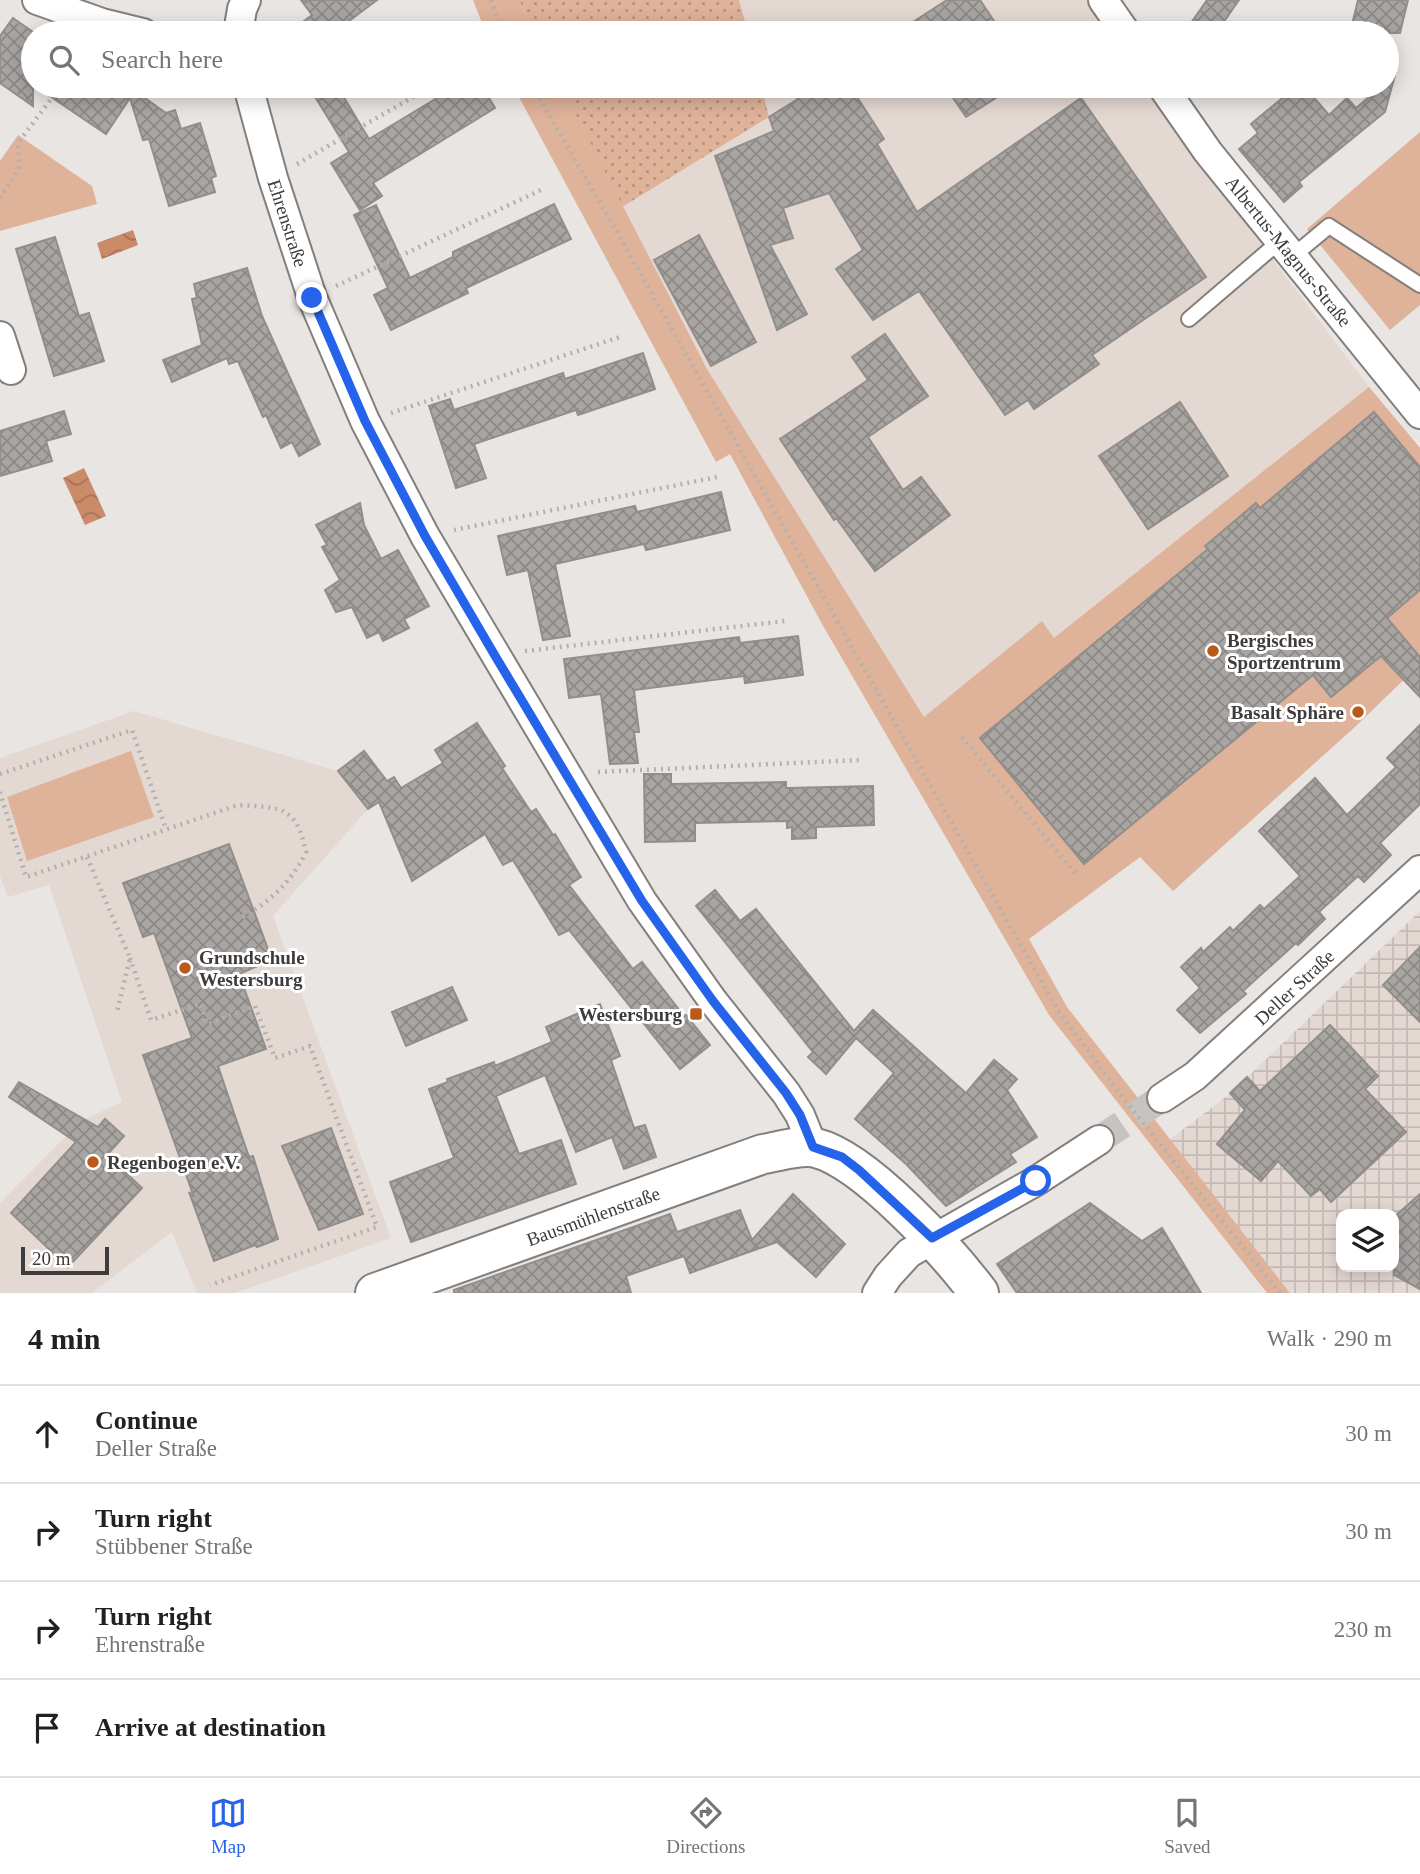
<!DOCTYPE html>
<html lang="en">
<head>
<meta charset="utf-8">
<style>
  :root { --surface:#fff; --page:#f6f6f6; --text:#202124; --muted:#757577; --line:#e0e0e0; --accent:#2563eb }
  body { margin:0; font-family:"Times New Roman",serif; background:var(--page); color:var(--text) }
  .controls { position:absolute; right:21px; bottom:21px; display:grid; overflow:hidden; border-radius:14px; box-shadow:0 4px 18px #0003 }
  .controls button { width:63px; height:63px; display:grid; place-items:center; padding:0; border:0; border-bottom:2px solid var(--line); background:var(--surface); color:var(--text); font:35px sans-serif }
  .scale { position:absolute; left:21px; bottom:18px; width:88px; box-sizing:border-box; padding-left:7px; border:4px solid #3d3b3b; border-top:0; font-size:19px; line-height:24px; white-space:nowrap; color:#3d3b3b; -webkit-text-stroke:5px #fff; paint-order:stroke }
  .stop { position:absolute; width:21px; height:21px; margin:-16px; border:5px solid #2563eb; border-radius:50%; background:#fff }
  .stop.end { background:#2563eb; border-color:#fff; box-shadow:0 2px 7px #0008 }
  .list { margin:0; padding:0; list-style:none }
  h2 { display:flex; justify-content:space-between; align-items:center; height:91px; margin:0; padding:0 28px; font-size:30px }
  h2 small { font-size:23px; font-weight:400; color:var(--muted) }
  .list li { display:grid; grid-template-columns:46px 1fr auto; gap:21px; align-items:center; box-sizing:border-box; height:98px; padding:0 28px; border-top:2px solid var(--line) }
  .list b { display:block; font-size:26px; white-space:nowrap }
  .list p { margin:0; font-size:23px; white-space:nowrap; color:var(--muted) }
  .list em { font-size:23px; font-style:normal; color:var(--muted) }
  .icon { flex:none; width:38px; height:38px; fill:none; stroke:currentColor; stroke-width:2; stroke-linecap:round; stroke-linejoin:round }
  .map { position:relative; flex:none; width:1420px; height:1293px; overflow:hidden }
  .search { position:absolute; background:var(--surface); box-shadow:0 4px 18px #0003; left:21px; right:21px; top:21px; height:77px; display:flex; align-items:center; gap:18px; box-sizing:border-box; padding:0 24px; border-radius:38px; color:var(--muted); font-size:26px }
  .sheet { height:483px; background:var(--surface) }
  nav { display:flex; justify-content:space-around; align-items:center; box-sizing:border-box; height:98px; border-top:2px solid var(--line); background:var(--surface); font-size:19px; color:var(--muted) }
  nav a { display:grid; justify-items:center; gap:4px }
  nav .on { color:var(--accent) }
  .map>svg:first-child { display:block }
  .built { fill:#e4d8d2 }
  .industrial { fill:url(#industrial-grid); fill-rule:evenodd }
  .grass { fill:url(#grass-dots) }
  .park { fill:#dfb29a }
  .water { fill:url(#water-waves) }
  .building { fill:url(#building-cross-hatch); stroke:#928e8c; stroke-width:2 }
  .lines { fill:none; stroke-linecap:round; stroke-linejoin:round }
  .street-tunnel { stroke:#c7c3c1; stroke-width:28; stroke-dasharray:28 14; stroke-linecap:butt }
  .lane-casing { stroke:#837f7d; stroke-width:18 }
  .street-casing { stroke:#837f7d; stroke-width:32 }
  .secondary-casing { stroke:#837f7d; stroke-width:42 }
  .path { stroke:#b3b0af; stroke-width:4.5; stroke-dasharray:2 5; stroke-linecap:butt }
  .lane { stroke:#fff; stroke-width:14 }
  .street { stroke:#fff; stroke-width:28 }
  .secondary { stroke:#fff; stroke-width:38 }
  .route { stroke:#2563eb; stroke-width:9 }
  .poi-dot { fill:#ba5919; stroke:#fff; stroke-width:2.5 }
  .labels { text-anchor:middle; stroke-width:6; stroke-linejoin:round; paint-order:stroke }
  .street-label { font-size:19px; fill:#3d3b3b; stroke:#fff }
  .poi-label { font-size:19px; font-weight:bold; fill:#3d3b3b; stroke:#fff; text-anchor:start }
</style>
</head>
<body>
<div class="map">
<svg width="1420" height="1293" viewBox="0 0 1420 1293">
  <defs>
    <pattern id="industrial-grid" width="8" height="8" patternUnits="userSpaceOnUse" patternTransform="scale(1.75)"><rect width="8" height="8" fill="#e4d8d2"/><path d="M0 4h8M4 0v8" fill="none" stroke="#c4bab5"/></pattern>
    <pattern id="grass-dots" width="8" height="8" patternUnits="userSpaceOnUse" patternTransform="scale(1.75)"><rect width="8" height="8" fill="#dfb29a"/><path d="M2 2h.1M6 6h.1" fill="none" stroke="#b6927f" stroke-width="1.8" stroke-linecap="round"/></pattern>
    <pattern id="water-waves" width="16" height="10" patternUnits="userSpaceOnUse" patternTransform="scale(1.75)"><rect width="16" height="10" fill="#cb8b69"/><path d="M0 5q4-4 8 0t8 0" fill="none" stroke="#a67358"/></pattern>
    <pattern id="building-cross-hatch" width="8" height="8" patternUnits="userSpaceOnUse" patternTransform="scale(1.75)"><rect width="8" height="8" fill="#a9a5a3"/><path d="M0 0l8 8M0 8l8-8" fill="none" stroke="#8b8886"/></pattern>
  </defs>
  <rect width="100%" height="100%" fill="#e9e5e3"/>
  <!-- built -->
  <g class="built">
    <path d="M519,0H1086L1108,33H535Z"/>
    <path d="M561,86H1142L1369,387L1420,448L1357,725L1173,891L1140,857L1028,939L924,717L707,369Z"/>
    <path d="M134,711L338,771L368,809L273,916L391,1238L235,1293H197L172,1232L92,1293H0V1203L81,1121L122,1102L49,885L8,897L0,876V758Z"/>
  </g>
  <!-- industrial -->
  <path class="industrial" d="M1420,911V1293H1290L1169,1140L1231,1093ZM1341,1214H1394V1267H1341Z"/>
  <!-- grass -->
  <g class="grass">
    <path d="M519,0H739L748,33H535Z"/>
    <path d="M561,86H761L769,117L622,207Z"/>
  </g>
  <!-- park -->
  <g class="park">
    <path d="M473,0H519L535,33H486Z"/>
    <path d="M513,86H561L707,369L924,717L1042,621L1054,638L1369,387L1420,448V664L1357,725L1173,891L1140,857L1029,939L1067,1007L1290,1293H1267L1049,1015L822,624L730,454L716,462Z"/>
    <path d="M1420,132V305L1390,330L1307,229Z"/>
    <path d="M18,135L92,186L97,204L0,231V161Z"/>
    <path d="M131,751L154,817L27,861L7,797Z"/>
  </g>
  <!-- water -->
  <g class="water">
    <path d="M133,230L138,245L102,259L97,243Z"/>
    <path d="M84,468L106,516L85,525L63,478Z"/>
  </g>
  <!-- building -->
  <g class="building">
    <path d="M301,0H377L333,33H288L312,15Z"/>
    <path d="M947,0H980L1002,33H896Z"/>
    <path d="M1207,0H1239L1216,33H1184Z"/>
    <path d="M1358,0H1408L1400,33H1350Z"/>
    <path d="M13,18L33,32V106L0,83V36Z"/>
    <path d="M1395,75L1385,112L1299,182L1302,186L1284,202L1239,149L1258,133L1251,124L1297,86H1304L1329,115L1347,98L1356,108L1382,86H1387V82Z"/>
    <path d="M35,86H139L135,91L166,113L175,110L181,129L200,123L216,176L211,178L215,192L169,206L149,139L143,140L130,98L106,134Z"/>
    <path d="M329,86H337L369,139L457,86H482L495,108L373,183L382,196L360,210L331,163L349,152L314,95Z"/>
    <path d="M814,86H850L884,139L877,144L917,212L1081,98L1206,277L1092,355L1099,364L1034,409L1028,400L1005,415L919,291L873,320L836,269L863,250L829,193L783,208L793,238L770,245L807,314L777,330L715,156L774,131L769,117L798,99L796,97Z"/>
    <path d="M945,86H1015L966,117Z"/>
    <path d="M554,204L571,239L466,288L468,293L391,330L374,295L388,288L354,215L376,205L410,278L453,257V252Z"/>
    <path d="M699,235L756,342L711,366L654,260Z"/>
    <path d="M55,237L79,316L89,313L104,361L54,376L16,249Z"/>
    <path d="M247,268L262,316L320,444L299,456L292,442L281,448L266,415L263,417L238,361L229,364L227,358L172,382L163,360L202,345L192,299L197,298L194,284Z"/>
    <path d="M885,334L928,396L868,437L903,490L921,477L950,515L875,571L836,518L834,520L780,439L868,380L852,357Z"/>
    <path d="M643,353L655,389L578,415L576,410L474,444L486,478L456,488L429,406L450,399L454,410L563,373L565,379Z"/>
    <path d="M1180,402L1228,476L1148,529L1099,456Z"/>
    <path d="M64,411L71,434L46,441L52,461L0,476V431Z"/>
    <path d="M1374,412L1420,467V590L1387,618L1420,657V697L1381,656L1331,697L1313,675L1084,864L980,738L1208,549L1205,546L1256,503L1260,508Z"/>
    <path d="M721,492L730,530L646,550L644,544L555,564L570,636L543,640L528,570L507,575L498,536L635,506L637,512Z"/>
    <path d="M360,503L364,525L381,559L398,550L429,606L404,619L409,628L383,641L379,632L367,638L352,607L336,612L325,590L340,580L322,547L327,545L316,525Z"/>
    <path d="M798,636L803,675L745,683L744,676L634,690L639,732H634L638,763L610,764L601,694L569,698L564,659L739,637L740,643Z"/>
    <path d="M477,723L505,766L502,768L531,812L536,809L553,835L555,834L581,877L569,885L633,969L642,962L684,1016L686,1015L710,1045L680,1069L569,930L559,935L513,860L503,865L485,834L412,881L379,802L368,809L338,771L364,751L387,781L394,777L401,788L443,763L435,750Z"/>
    <path d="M1420,725V804L1380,843L1391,855L1364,882L1358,876L1319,912L1325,919L1298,945L1296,943L1243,991L1246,994L1200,1033L1177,1010L1200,988L1181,967L1201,948L1203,952L1230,927L1233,931L1260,905L1264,909L1300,876L1259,831L1315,778L1347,815L1396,767L1387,758Z"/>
    <path d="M644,774H671V784L786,782V788L873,786L874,825L816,827V838L792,839V827L787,828V821L695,823V841L645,842Z"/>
    <path d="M229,844L272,960L239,974L266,1049L218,1066L249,1157L253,1156L278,1239L257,1247L255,1245L214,1261L189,1192L194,1197L143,1055L192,1038L154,933L143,937L123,883Z"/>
    <path d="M715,890L740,921L756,909L854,1031L873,1010L966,1093L994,1060L1017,1079L1007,1090L1037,1137L1010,1154L1016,1162L946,1206L906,1164L855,1119L894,1073L856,1038L826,1074L808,1057L813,1052L696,906Z"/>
    <path d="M1420,947V1022L1383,985Z"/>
    <path d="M452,987L467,1020L406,1046L392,1012Z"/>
    <path d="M600,1004L620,1056L611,1060L634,1128L645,1125L656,1157L624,1169L612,1137L576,1152L545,1075L496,1096L519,1154L561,1140L576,1184L411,1242L390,1182L454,1158L429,1089L448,1082L447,1079L494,1062L495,1066L552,1042L546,1027Z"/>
    <path d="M1330,1025L1378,1076L1365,1089L1406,1132L1331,1202L1320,1189L1311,1196L1278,1161L1261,1181L1217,1144L1245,1110L1230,1093L1247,1077L1260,1091Z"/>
    <path d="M19,1082L98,1127L105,1119L124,1136L107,1155L142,1188L68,1267L11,1213L76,1142L9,1097Z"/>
    <path d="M331,1128L363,1214L319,1230L282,1146Z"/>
    <path d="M793,1194L845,1244L816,1277L777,1242L690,1273L684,1256L626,1276L631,1293H454V1290L670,1214L677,1232L740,1210L752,1240Z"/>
    <path d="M1420,1194V1289L1394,1275V1217Z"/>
    <path d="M1090,1203L1142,1241L1162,1228L1201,1293H1017L997,1264Z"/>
  </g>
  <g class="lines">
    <!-- street-tunnel -->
    <path class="street-tunnel" d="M1099,1140L1162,1098"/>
    <defs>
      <g id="lane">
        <path d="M1293,256L1329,226L1420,285"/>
        <path d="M1189,319L1280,241"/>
      </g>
      <g id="street">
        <path d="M37,0L102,23L143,33"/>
        <path d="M1103,0L1126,33"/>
        <path d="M238,33L242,9L246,0"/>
        <path d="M248,86L273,178L312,297L365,421L425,536L642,901L713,1001L786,1093L800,1115L813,1147"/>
        <path d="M1162,86L1208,152L1420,414"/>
        <path d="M0,336L11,370"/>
        <path d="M1162,1098L1195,1076L1420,870"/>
        <path d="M877,1293L888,1276L909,1253L1036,1181L1099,1140"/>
      </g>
      <path id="secondary" d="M375,1293L763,1154C778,1152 801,1144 816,1148C865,1160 948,1252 979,1293"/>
    </defs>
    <!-- lane casing -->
    <use href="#lane" class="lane-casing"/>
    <!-- street casing -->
    <use href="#street" class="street-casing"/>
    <!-- secondary casing -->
    <use href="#secondary" class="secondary-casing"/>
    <!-- path -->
    <g class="path">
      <path d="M491,0L503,33"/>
      <path d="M532,86L609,218L1057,1009L1119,1093L1280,1293"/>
      <path d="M297,164L432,86"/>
      <path d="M0,198L19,169L18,143L51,99"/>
      <path d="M336,286L541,190"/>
      <path d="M391,413L623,336"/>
      <path d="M454,530L717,477"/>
      <path d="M525,651L785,621"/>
      <path d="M962,737L1077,875"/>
      <path d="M598,772L860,760"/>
      <path d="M0,774L132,730L166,829"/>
      <path d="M0,792L26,877L238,805C281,808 296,805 306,852C292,881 270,902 241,918"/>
      <path d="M87,857L130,958L117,1012"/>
      <path d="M130,958L151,1020L200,1004L208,1024L255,1006L275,1058L310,1046L377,1227L210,1285"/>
    </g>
    <!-- lane -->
    <use href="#lane" class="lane"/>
    <!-- street -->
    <use href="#street" class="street"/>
    <!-- secondary -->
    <use href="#secondary" class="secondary"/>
  </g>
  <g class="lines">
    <!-- route -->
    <path class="route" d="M312,298L365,421L425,536L494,654L642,901L713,1001L786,1093L800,1115L813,1147L842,1157L859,1170L932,1238L1036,1181"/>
  </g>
  <!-- markers -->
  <g class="poi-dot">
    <circle cx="1213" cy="651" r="7"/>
    <circle cx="1358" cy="712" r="7"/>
    <circle cx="185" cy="968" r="7"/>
    <rect x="689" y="1007" width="14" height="14" rx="3.5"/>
    <circle cx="93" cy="1162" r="7"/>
  </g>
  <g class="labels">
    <!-- street labels -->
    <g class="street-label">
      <text transform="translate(288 223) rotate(72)" y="7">Ehrenstraße</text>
      <text transform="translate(1289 251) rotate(51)" y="7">Albertus-Magnus-Straße</text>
      <text transform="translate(1294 987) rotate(-43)" y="7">Deller Straße</text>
      <text transform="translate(593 1216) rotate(-20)" y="7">Bausmühlenstraße</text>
    </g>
    <!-- poi labels -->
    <g class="poi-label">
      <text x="1227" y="647">Bergisches<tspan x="1227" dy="22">Sportzentrum</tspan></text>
      <text x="1344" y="719" text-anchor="end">Basalt Sphäre</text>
      <text x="199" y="964">Grundschule<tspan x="199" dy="22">Westersburg</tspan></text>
      <text x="682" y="1021" text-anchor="end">Westersburg</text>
      <text x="107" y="1169">Regenbogen e.V.</text>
    </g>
  </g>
</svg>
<div class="controls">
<button><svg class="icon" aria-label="layers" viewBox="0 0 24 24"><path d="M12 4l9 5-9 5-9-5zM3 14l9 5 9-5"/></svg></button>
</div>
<div class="scale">20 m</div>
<div class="stop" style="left:1036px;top:1181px"></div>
<div class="stop end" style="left:312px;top:298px"></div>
<div class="search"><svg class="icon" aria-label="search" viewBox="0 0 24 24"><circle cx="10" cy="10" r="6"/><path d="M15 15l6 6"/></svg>Search here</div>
</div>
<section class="sheet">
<h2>4 min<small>Walk · 290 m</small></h2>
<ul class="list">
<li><svg class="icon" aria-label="ahead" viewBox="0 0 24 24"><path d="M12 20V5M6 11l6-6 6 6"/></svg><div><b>Continue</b><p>Deller Straße</p></div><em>30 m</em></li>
<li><svg class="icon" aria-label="right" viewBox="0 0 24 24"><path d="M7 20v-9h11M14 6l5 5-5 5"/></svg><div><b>Turn right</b><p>Stübbener Straße</p></div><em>30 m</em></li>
<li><svg class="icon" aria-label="right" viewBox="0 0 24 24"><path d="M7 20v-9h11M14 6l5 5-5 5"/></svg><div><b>Turn right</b><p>Ehrenstraße</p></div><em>230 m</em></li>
<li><svg class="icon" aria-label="arrive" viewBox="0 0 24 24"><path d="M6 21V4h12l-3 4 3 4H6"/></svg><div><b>Arrive at destination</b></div></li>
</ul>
</section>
<nav>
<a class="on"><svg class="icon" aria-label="map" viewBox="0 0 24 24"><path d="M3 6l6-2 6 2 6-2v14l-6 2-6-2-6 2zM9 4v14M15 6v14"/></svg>Map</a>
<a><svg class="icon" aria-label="directions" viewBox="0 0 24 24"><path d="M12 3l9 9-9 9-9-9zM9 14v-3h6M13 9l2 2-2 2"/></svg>Directions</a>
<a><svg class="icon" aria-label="saved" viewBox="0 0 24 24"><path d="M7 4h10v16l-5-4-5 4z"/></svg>Saved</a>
</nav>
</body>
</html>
